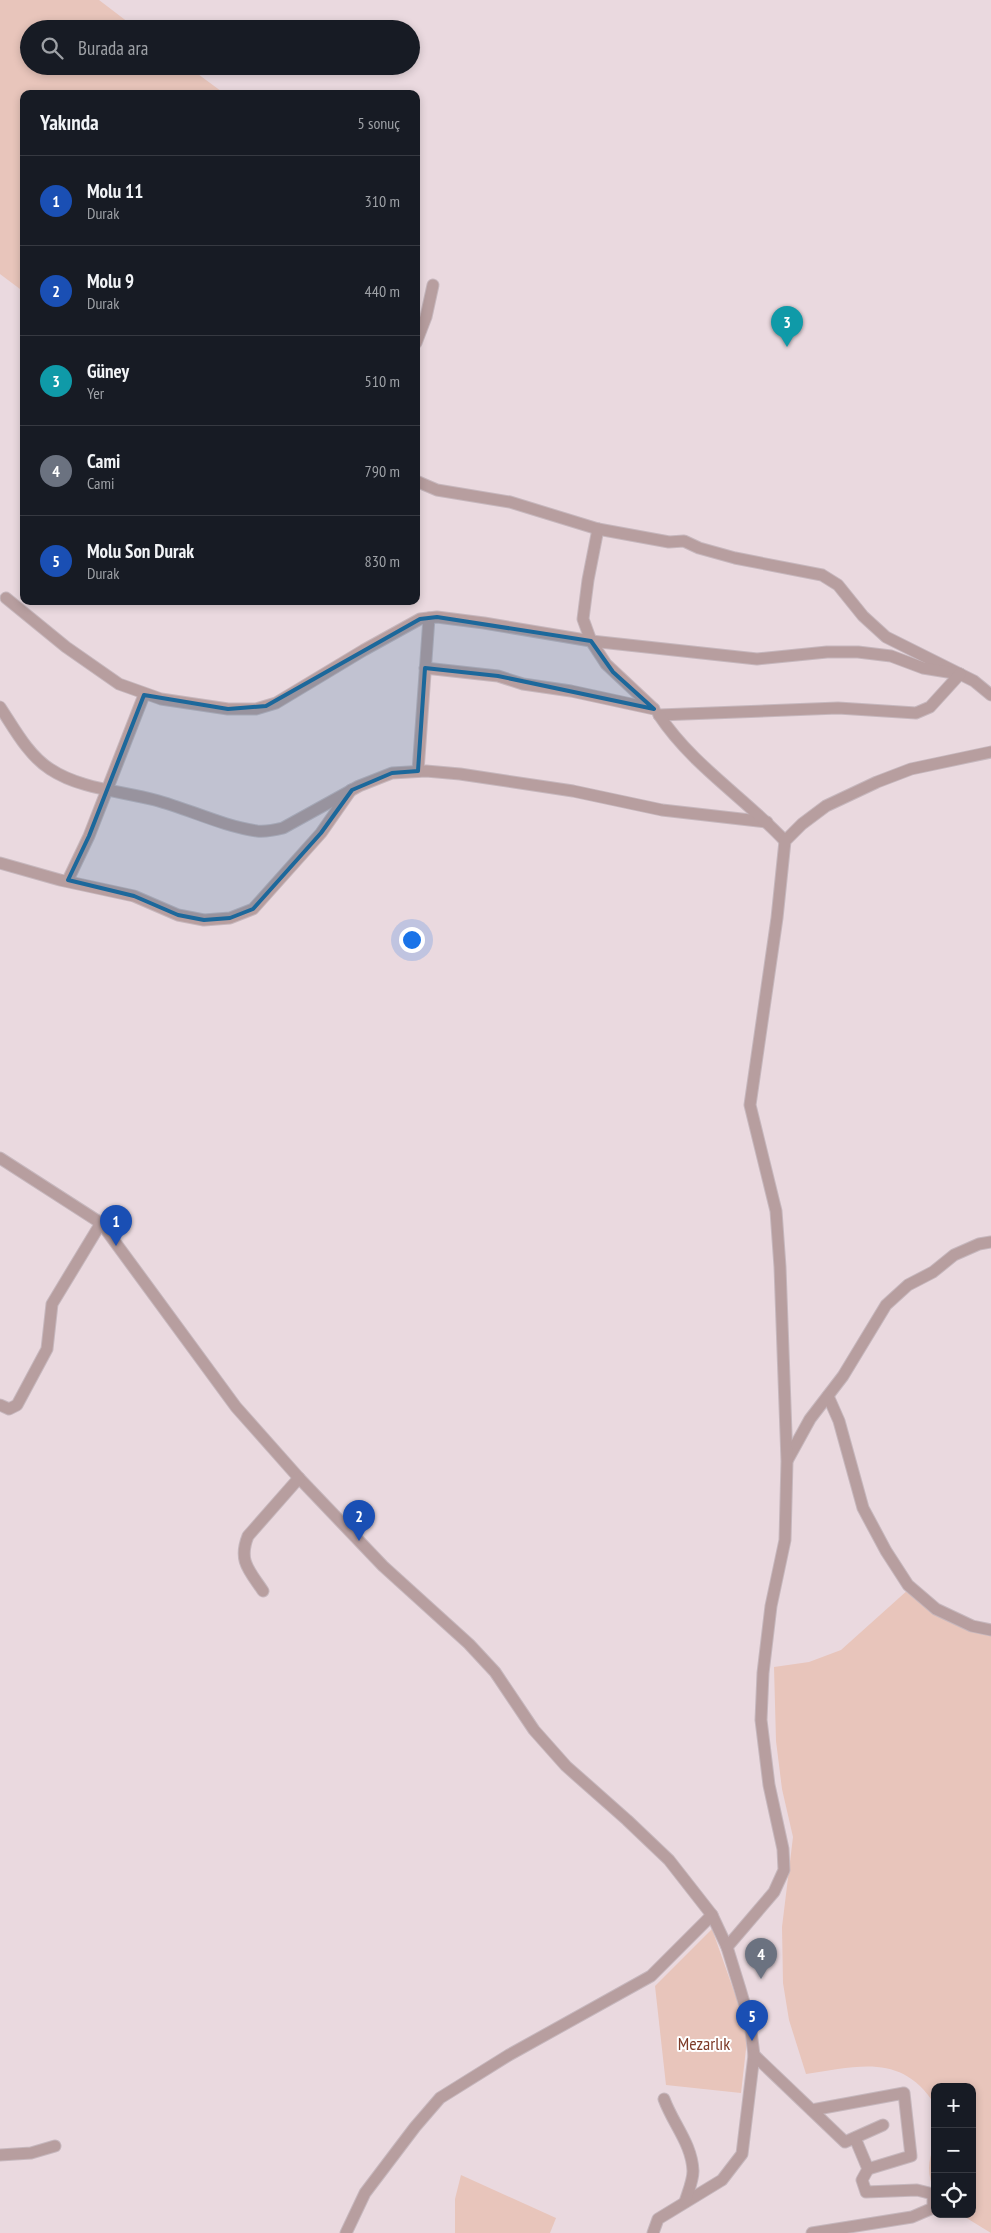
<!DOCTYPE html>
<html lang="tr">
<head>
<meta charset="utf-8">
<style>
  :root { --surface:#171b24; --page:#242831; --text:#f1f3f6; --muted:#9ea1a6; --line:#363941; --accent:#1a73e8 }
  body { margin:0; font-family:"PT Sans Narrow",sans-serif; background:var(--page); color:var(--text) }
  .controls { position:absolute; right:15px; bottom:15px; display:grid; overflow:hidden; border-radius:10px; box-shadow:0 2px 8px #0003 }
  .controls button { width:45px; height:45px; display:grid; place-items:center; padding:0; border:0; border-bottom:1px solid var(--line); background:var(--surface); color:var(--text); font:25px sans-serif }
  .you { position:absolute; left:411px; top:939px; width:18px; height:18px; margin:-12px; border:4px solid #fff; border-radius:50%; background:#1a73e8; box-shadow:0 0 0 8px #1a73e833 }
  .badge { display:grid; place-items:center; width:32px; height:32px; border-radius:50%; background:var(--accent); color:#fff; font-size:16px; font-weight:700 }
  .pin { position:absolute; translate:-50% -41px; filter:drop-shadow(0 1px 2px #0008) }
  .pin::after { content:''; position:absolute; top:26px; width:18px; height:15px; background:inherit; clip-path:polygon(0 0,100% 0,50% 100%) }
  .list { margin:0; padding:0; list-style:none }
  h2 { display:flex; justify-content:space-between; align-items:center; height:65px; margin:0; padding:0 20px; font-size:21px }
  h2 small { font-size:16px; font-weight:400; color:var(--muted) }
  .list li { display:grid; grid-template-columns:32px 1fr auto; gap:15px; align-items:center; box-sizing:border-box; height:90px; padding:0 20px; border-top:1px solid var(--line) }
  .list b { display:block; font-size:19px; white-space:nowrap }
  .list p { margin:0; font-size:16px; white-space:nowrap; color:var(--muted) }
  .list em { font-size:16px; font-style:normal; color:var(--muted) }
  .icon { flex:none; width:28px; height:28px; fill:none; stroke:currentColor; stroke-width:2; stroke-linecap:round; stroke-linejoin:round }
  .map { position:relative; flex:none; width:991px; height:2233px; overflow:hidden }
  .search { position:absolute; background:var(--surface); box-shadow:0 2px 8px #0003; left:20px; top:20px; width:400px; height:55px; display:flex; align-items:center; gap:12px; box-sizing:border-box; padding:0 18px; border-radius:28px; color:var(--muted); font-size:19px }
  .panel { position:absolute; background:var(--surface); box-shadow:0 2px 8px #0003; left:20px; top:90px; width:400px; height:515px; border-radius:10px }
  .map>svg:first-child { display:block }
  .green { fill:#e8c5bb }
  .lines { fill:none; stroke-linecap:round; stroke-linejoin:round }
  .minor-casing { stroke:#c6b7bd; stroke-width:13 }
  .minor { stroke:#b79e9f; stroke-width:11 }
  .marked { fill:#1c689b; fill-opacity:0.2; stroke:#1c689b; stroke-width:4; stroke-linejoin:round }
  .labels { text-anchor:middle; stroke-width:4; stroke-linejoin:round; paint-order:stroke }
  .park-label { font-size:18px; fill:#7d3b28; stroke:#fff }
</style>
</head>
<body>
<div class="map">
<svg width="991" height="2233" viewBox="0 0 991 2233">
  <rect width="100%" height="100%" fill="#ead9df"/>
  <!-- green -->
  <g class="green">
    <path d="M0,0H99L137,29H29V66H187L225,94H24V292L0,274Z"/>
    <path d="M909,1589L975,1631L991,1636V2233L960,2214H972V2087H935V2105C902,2052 857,2067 806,2074L789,2020L783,1983L782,1927L793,1837L782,1789L776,1741L774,1667L809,1662L841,1650Z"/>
    <path d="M712,1929L737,2000L747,2040L741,2093L666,2085L655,1986Z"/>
    <path d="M935,2145V2192C927,2176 927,2160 935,2145Z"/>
    <path d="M461,2175L556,2218L550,2233H455V2199Z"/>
  </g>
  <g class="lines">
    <defs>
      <g id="minor">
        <path d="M416,343L426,317L433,285"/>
        <path d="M416,481L437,490L510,502L598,529L669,542L684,541L699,548L735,558L822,575L838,585L863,616L886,637L974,681L991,695"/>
        <path d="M598,529L588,580L583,619L591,641L606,664L654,709"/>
        <path d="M6,598L66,647L119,684L161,699L228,709H256L276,703L364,650L420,619L437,617L484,623L591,641L757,659L827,652H858L891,656L923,668L960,674"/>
        <path d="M425,668L498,676L523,684L571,691L654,709"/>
        <path d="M0,707C14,728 28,755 50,769C80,789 121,791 155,800C189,809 222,826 257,831C266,832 275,830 283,828L359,786L392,773L426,771L460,774L573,791L662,810L767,822"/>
        <path d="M659,715L838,708L916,713L930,707L960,674"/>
        <path d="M659,715C692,765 745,798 785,841"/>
        <path d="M418,771L429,618"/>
        <path d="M0,863L60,880L134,896L178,915L204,920L230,918L253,909L321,833L351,790"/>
        <path d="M68,880L89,836L144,695"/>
        <path d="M0,1158L101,1223L236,1407L299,1478L383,1566L469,1644L495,1672L534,1730L566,1766L627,1820L669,1860L712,1915L727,1947L740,1989L750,2023L754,2055L742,2154L722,2180L658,2219L653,2233"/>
        <path d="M828,1396L839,1421L863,1508L886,1551L908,1585L936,1609L972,1626L991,1630"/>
        <path d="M0,1405L9,1409L17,1405L47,1349L52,1304L101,1223"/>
        <path d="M788,1459L810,1419L843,1376L886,1305L908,1285L933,1272L954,1255L979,1244L991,1242"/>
        <path d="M263,1591C249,1570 238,1561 248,1536L299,1478"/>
        <path d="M727,1947L774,1892L784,1870L783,1849L769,1785L761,1720L763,1673L771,1606L785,1540L787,1461L780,1267L776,1211L750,1105L777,918L785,841L802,824L826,806L877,782L911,769L991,752"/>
        <path d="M754,2055L845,2142L883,2125"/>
        <path d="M664,2099C673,2124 692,2144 693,2171C693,2181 688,2192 685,2202"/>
        <path d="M812,2110L904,2093L911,2156L868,2169"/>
        <path d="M0,2155L31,2153L55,2146"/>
        <path d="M346,2233L365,2193L415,2127L440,2098L509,2055L651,1976L712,1915"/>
        <path d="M812,2233L912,2217L933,2208V2194L917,2190L866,2192L862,2180L868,2169L855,2138"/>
      </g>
    </defs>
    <!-- minor casing -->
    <use href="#minor" class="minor-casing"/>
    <!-- minor -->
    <use href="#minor" class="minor"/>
  </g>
  <!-- marked area -->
  <path class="marked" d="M437,617L591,641L613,672L654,709L498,676L425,668L418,771L392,773L352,790L321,833L253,909L230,918L204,920L178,915L134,896L68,880L89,836L144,695L228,709L266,706L420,619Z"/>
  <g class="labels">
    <!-- park labels -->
    <g class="park-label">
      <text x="704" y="2050">Mezarlık</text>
    </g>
  </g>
</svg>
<div class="controls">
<button>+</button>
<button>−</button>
<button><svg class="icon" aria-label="locate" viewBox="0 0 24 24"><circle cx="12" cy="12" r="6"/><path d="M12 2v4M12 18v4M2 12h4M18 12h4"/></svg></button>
</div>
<div class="you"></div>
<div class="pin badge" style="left:116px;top:1246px;background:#1a4fb4">1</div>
<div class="pin badge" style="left:359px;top:1541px;background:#1a4fb4">2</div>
<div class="pin badge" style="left:787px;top:347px;background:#0f9aa8">3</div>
<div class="pin badge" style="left:761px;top:1979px;background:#6b7280">4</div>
<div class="pin badge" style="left:752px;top:2041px;background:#1a4fb4">5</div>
<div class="search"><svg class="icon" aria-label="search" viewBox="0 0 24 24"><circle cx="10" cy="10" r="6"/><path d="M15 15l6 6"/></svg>Burada ara</div>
<section class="panel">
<h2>Yakında<small>5 sonuç</small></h2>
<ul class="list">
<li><span class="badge" style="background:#1a4fb4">1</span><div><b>Molu 11</b><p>Durak</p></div><em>310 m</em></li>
<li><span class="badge" style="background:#1a4fb4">2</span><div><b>Molu 9</b><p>Durak</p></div><em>440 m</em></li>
<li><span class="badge" style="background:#0f9aa8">3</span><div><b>Güney</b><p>Yer</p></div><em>510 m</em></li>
<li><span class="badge" style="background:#6b7280">4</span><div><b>Cami</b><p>Cami</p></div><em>790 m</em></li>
<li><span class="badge" style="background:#1a4fb4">5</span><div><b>Molu Son Durak</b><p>Durak</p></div><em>830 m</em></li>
</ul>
</section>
</div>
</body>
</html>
